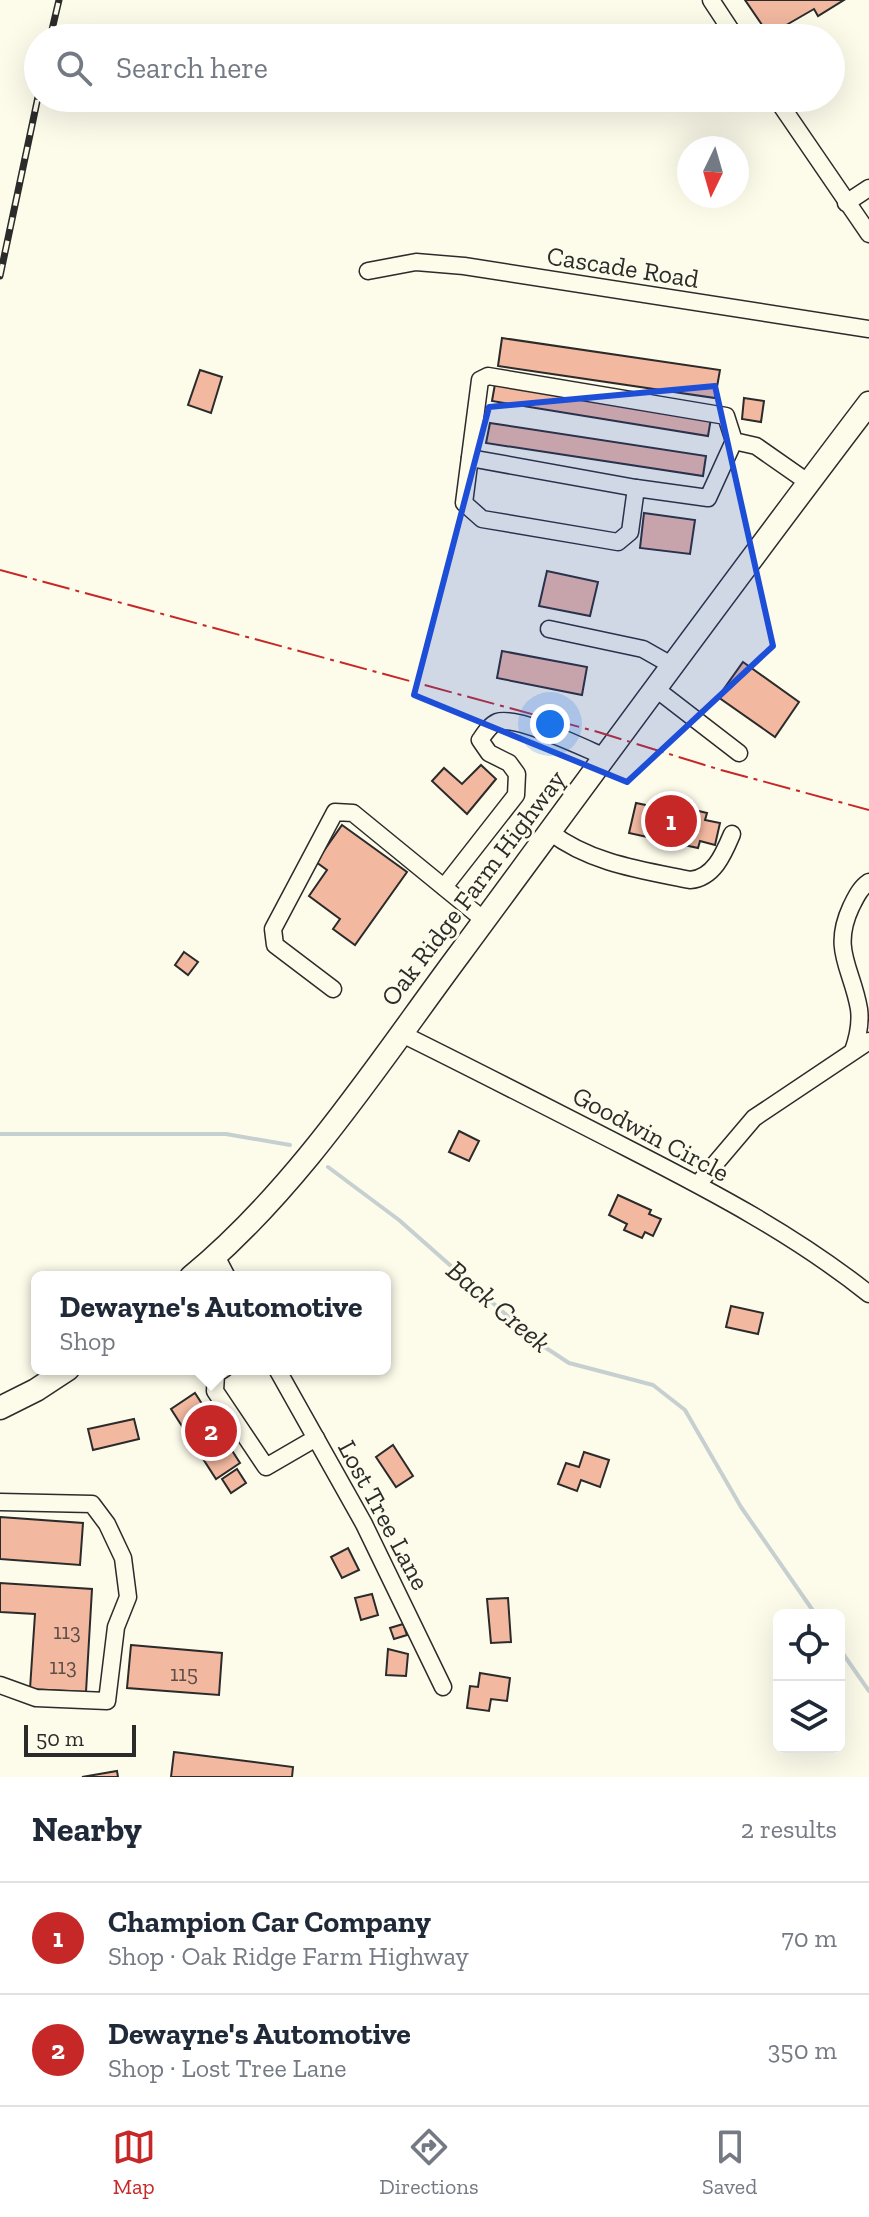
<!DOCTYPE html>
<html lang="en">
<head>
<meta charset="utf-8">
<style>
  :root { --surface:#fff; --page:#f2f2f3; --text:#1f2937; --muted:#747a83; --line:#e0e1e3; --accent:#c62828 }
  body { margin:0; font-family:"Zilla Slab",serif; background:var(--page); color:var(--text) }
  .controls { position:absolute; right:24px; bottom:24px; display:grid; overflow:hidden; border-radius:12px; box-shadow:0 8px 32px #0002 }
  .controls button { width:72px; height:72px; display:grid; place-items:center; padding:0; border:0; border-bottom:2px solid var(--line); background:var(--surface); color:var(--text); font:40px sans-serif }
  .compass { position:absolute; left:677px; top:136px; width:72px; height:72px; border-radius:50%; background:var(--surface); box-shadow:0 8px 32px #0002; rotate:185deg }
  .scale { position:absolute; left:24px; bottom:20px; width:112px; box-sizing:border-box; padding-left:8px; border:4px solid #2b2b2b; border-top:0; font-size:22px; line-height:28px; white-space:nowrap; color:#2b2b2b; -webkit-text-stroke:6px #fdfbea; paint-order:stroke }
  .you { position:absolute; left:550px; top:724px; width:28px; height:28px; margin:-20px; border:6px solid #fff; border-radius:50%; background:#1a73e8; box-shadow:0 0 0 12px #1a73e833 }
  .badge { display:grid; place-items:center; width:52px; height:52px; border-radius:50%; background:var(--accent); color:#fff; font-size:26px; font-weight:700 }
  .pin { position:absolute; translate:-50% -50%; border:4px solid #fff; box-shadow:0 2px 8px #0006 }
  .popup { position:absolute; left:31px; top:1271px; width:360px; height:104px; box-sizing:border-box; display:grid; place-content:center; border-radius:12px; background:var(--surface); filter:drop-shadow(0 2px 6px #0005); font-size:26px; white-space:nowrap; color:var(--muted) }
  .popup b { font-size:30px; color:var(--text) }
  .popup::after { content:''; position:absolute; left:50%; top:100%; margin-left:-16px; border:16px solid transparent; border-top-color:var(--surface) }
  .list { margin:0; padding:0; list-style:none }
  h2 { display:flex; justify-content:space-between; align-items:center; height:104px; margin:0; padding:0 32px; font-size:34px }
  h2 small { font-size:26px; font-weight:400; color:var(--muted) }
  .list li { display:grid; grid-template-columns:52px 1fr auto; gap:24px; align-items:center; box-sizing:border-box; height:112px; padding:0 32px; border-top:2px solid var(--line) }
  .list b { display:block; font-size:30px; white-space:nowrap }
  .list p { margin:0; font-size:26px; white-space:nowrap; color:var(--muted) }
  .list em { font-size:26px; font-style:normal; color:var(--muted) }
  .icon { flex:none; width:44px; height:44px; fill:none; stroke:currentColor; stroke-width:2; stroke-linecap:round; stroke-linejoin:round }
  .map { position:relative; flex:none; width:869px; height:1777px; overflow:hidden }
  .search { position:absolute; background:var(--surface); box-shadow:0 8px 32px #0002; left:24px; right:24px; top:24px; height:88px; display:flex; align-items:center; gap:20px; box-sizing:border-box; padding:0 28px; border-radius:44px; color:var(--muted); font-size:30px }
  .sheet { height:328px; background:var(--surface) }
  nav { display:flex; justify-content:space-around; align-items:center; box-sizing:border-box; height:112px; border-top:2px solid var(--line); background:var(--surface); font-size:22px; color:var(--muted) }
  nav a { display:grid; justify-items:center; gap:4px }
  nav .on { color:var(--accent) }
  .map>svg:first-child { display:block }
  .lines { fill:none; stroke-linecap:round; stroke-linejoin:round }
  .stream { stroke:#c7d0d0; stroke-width:4 }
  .building { fill:#f2b8a0; stroke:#2b2b2b; stroke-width:2 }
  .minor-casing { stroke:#2b2b2b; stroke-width:19 }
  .major-casing { stroke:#2b2b2b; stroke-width:25 }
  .minor { stroke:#fdfbea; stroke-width:16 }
  .major { stroke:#fdfbea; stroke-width:22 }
  .rail-casing { stroke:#2b2b2b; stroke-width:7 }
  .rail { stroke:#fdfbea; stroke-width:4; stroke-dasharray:12; stroke-linecap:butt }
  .power { stroke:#c62828; stroke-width:2; stroke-dasharray:28 6 4 6; stroke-linecap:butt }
  .marked { fill:#1d4ed8; fill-opacity:0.2; stroke:#1d4ed8; stroke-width:6; stroke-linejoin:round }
  .labels { text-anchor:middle; stroke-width:6; stroke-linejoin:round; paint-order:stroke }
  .number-label { font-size:22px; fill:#5d4e48 }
  .street-label { font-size:26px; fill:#2b2b2b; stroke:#fdfbea }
  .water-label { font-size:28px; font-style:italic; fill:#2b2b2b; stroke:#fdfbea }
</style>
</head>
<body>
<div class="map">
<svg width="869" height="1777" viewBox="0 0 869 1777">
  <rect width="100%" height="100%" fill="#fdfbea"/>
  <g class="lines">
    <!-- stream -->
    <g class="stream">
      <path d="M0,1134H226L290,1145"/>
      <path d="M328,1167L399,1220L537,1342L569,1363L653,1385L685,1410L741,1507L816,1615"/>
      <path d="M839,1648L869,1691"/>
    </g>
  </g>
  <!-- building -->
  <g class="building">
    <path d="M745,0H844L818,16L814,9L769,35Z"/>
    <path d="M502,338L720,370L715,398L498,366Z"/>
    <path d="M200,370L222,377L211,413L188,405Z"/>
    <path d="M495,384L711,418L708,436L492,401Z"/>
    <path d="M744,398L764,401L761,422L742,419Z"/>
    <path d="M490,423L706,456L703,476L486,443Z"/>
    <path d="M644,513L695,520L690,554L640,548Z"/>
    <path d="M547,571L598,582L590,616L539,606Z"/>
    <path d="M502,651L587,667L582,695L497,678Z"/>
    <path d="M743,662L799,702L775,737L718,697Z"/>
    <path d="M481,765L496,779L467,814L432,781L444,768L462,784Z"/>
    <path d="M662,802L707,813L705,820L720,823L715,845L700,841L698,848L629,833L636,803L660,808Z"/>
    <path d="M342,825L407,872L355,945L333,929L340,919L309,896L327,870L316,862Z"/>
    <path d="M184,952L198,962L188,975L175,965Z"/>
    <path d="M459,1131L479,1141L469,1161L449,1152Z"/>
    <path d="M618,1195L651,1210L649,1214L661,1219L653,1236L645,1232L642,1238L624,1230L627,1224L609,1215Z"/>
    <path d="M731,1306L763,1313L758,1334L726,1327Z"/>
    <path d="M195,1393L240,1463L216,1479L171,1409Z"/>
    <path d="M134,1419L139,1439L93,1450L88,1429Z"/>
    <path d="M393,1445L413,1476L396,1487L376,1457Z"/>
    <path d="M584,1452L609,1460L600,1487L581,1480L577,1491L558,1484L566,1463L579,1467Z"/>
    <path d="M237,1469L246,1483L231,1493L222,1479Z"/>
    <path d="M0,1517L83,1523L80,1565L0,1559Z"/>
    <path d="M348,1548L359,1570L342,1578L331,1557Z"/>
    <path d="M0,1583L92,1589L86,1692L30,1689L35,1614L0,1612Z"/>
    <path d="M372,1594L378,1615L361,1620L355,1598Z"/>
    <path d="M508,1598L511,1642L491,1643L487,1599Z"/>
    <path d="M403,1624L407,1635L394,1639L390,1628Z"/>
    <path d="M131,1645L222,1653L219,1695L127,1688Z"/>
    <path d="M388,1649L408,1654L406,1676L386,1675Z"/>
    <path d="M480,1673L510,1678L507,1701L491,1699L489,1711L467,1708L470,1686L478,1687Z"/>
    <path d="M174,1752L293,1767L292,1777H171Z"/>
    <path d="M117,1771L118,1777H82Z"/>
  </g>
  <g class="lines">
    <defs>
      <g id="minor">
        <path d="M711,0L736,38"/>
        <path d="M776,98L869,234"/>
        <path d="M846,203L869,188"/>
        <path d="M368,271L416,262L464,266L869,329"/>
        <path d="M734,441L708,498L636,488L630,532L618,542L482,519L464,503L480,380L488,376L726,416L734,441L756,446L809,483"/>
        <path d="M470,458L636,488"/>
        <path d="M549,629L643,649L673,666"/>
        <path d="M656,689L739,753"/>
        <path d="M550,832C590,863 641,870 690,880C714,878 724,853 732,834"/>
        <path d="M444,887L516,795L517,774L509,763L489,753L480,740C485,733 490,725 497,722C517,715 584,748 605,757"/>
        <path d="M333,989L275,945L273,929L335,812L353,813L484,920"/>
        <path d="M400,1033C477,1071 553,1110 629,1149C713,1192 795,1235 869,1294"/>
        <path d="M853,1051C858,1037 861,1024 859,1009C852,968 831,950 851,907C856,897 860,888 869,882"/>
        <path d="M698,1184L754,1118L869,1041"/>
        <path d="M216,1256L227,1277"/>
        <path d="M224,1369L216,1374L215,1391L266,1467L316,1438"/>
        <path d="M277,1369L364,1524L443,1687"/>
        <path d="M0,1502L92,1504L107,1524L123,1558L128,1597L116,1627L107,1701L36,1698L0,1685"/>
      </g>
      <g id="major">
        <path d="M191,1277C298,1189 379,1062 461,952C596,769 731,584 869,403"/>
        <path d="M0,1408L36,1390L68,1369"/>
      </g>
    </defs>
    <!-- minor casing -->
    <use href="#minor" class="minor-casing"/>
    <!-- major casing -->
    <use href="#major" class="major-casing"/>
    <!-- minor -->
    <use href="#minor" class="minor"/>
    <!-- major -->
    <use href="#major" class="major"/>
    <defs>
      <g id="rail">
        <path d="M50,38L59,0"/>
        <path d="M0,276L38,97"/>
      </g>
    </defs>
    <!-- rail casing -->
    <use href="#rail" class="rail-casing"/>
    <!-- rail -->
    <use href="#rail" class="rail"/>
    <!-- power -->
    <path class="power" d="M0,570L598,732L721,770L869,810"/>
  </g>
  <!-- marked area -->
  <path class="marked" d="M715,386L773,646L627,782L414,695L489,407Z"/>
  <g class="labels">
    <!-- number labels -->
    <g class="number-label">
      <text x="67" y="1639">113</text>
      <text x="63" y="1674">113</text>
      <text x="184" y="1681">115</text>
    </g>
    <!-- street labels -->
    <g class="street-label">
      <text transform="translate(623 267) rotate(9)" y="9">Cascade Road</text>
      <text transform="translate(473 888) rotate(-53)" y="9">Oak Ridge Farm Highway</text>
      <text transform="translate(651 1134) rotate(28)" y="9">Goodwin Circle</text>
      <text transform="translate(384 1515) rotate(62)" y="9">Lost Tree Lane</text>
    </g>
    <!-- water labels -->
    <g class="water-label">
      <text transform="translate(499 1306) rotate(40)" y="10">Back Creek</text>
    </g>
  </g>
</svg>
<div class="controls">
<button><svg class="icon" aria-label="locate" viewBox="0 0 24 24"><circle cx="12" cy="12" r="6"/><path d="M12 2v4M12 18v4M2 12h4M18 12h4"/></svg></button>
<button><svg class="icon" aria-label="layers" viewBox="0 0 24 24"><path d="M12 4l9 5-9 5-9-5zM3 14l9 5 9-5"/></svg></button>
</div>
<svg class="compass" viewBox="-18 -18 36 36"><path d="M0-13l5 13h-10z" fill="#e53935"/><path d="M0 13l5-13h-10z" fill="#747a83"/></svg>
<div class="scale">50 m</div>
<div class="you"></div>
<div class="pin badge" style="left:671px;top:821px">1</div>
<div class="pin badge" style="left:211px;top:1431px">2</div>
<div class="popup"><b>Dewayne's Automotive</b>Shop</div>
<div class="search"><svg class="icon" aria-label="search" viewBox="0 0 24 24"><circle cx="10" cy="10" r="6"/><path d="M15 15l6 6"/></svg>Search here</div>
</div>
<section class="sheet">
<h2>Nearby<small>2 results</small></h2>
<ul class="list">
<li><span class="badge">1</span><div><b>Champion Car Company</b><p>Shop · Oak Ridge Farm Highway</p></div><em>70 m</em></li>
<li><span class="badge">2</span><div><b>Dewayne's Automotive</b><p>Shop · Lost Tree Lane</p></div><em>350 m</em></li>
</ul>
</section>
<nav>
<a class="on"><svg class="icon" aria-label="map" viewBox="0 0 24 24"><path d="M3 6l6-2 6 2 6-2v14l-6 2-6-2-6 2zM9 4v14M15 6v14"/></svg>Map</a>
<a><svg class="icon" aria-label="directions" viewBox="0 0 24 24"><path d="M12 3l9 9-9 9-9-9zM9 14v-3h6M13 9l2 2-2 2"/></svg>Directions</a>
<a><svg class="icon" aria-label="saved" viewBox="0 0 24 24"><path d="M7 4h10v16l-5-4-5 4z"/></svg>Saved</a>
</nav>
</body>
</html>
